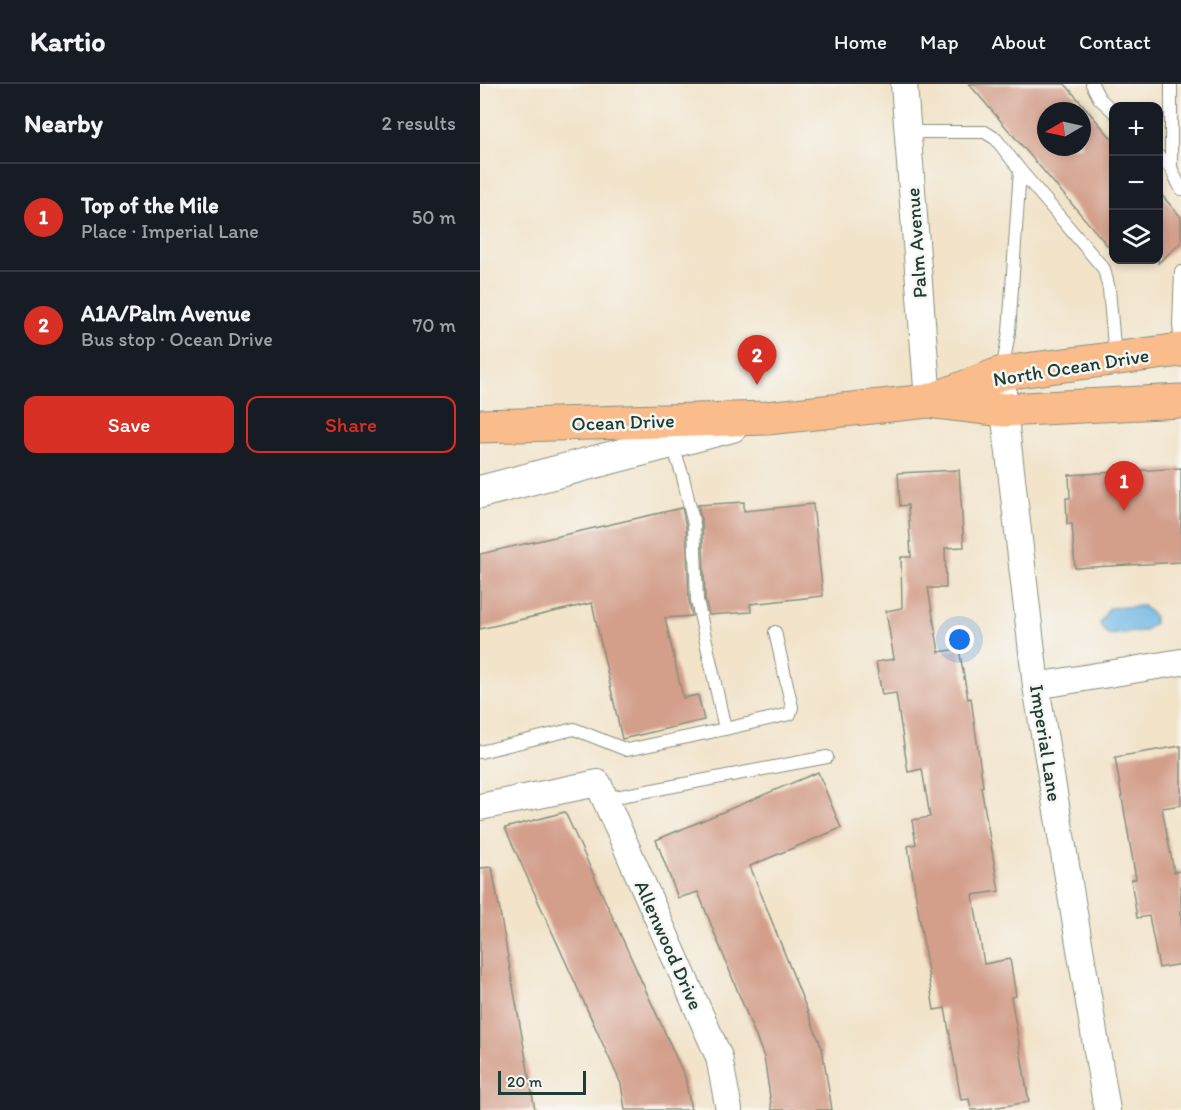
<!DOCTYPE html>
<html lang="en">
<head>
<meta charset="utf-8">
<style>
  :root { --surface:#171b24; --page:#20242c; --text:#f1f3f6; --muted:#9ea1a6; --line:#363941; --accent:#d93025 }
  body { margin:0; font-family:Itim,sans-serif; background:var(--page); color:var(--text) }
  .controls { position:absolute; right:18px; top:18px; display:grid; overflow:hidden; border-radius:12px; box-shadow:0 3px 9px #0003 }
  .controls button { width:54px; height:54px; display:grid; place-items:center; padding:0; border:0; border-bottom:2px solid var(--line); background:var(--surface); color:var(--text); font:30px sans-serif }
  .compass { position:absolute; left:557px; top:18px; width:54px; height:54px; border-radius:50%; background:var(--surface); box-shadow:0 3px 9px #0003; rotate:261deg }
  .scale { position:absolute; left:18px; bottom:15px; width:88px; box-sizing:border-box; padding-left:6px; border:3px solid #1f3d34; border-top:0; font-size:16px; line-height:21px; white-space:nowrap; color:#1f3d34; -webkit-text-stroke:4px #f6f6f2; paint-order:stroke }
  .you { position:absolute; left:480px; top:556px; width:21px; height:21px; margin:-15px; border:4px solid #fff; border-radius:50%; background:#1a73e8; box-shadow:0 0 0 9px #1a73e833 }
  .badge { display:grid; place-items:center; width:39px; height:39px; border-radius:50%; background:var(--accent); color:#fff; font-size:20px; font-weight:700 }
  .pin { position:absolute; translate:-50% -50px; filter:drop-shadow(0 2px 3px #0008) }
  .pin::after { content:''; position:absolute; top:32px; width:21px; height:18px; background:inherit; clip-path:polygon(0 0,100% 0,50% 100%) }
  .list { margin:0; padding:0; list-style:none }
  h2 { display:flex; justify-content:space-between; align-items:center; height:78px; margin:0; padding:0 24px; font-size:26px }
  h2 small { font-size:20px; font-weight:400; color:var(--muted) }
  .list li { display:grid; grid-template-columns:39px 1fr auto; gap:18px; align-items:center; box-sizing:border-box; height:108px; padding:0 24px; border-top:2px solid var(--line) }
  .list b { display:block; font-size:22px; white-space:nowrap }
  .list p { margin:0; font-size:20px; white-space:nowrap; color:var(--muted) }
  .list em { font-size:20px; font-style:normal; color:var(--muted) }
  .actions { display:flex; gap:12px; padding:18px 24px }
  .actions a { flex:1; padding:14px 0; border:2px solid var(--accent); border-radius:12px; text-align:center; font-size:21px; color:var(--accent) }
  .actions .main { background:var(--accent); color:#fff }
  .icon { flex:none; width:33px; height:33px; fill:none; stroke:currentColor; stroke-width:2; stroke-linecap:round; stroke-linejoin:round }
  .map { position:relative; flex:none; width:701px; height:1026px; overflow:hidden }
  header { display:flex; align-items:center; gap:36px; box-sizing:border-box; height:84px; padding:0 30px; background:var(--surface); border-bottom:2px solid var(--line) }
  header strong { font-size:28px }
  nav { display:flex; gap:33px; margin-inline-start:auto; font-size:21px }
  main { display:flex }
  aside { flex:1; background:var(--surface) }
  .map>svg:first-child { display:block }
  .water { fill:#6bb4e3; stroke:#45788c; stroke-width:1.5 }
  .building { fill:#d39e8a; fill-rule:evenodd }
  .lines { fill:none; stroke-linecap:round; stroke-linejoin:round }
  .service-casing { stroke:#88907e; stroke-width:14 }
  .minor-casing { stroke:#88907e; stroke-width:28 }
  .tertiary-casing { stroke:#88907e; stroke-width:34 }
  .primary-casing { stroke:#88907e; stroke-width:35 }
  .service { stroke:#fff; stroke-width:12 }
  .minor { stroke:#fff; stroke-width:26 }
  .tertiary { stroke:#fff; stroke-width:32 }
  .primary { stroke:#fabc8b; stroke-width:33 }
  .labels { text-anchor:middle; stroke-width:5; stroke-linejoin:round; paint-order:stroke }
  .street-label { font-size:20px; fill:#1f3d34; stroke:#f6f6f2 }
</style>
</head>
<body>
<header>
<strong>Kartio</strong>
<nav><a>Home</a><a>Map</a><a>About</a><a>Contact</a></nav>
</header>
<main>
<aside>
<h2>Nearby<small>2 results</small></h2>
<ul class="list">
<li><span class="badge">1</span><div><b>Top of the Mile</b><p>Place · Imperial Lane</p></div><em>50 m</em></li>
<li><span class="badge">2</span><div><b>A1A/Palm Avenue</b><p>Bus stop · Ocean Drive</p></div><em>70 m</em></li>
</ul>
<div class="actions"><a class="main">Save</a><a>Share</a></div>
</aside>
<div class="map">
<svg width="701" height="1026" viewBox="0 0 701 1026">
  <rect width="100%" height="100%" fill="#f6f6f2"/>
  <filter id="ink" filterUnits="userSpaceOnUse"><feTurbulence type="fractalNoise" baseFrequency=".0167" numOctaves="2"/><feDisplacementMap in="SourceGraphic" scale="12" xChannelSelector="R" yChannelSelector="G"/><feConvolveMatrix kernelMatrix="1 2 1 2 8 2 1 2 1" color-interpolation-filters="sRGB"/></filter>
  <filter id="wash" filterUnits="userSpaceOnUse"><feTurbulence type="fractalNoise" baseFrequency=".008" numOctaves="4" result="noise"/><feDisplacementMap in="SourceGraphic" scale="24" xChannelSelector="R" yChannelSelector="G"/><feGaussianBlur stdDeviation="1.35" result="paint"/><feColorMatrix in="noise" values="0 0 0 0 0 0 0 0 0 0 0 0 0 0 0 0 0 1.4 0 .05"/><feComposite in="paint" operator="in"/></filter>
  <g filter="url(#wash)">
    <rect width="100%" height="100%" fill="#f2e3c9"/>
    <!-- water -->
    <path class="water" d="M663,522L674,532V539L665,547L629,551L624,547L620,539L629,524Z"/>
    <g id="blocks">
      <!-- building -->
      <g class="building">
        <path d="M489,0H585L633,56V168ZM566,27H602V63H566Z"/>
        <path d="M678,107L701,133V159L678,179Z"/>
        <path d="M701,384V478L595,484L592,440H587L586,414H590L589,391Z"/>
        <path d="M479,386L484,463L465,464L466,504H448L459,568L479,565L488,615L491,614L503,702L501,703L519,807L493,811L504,880L530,875L536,912L531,913L549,1018L499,1026H491L489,1015L481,1016L465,924L454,926L428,762L436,760L432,736L450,733L442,685L428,688L416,609L402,611L396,578L414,575L406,527L422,524L421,473H431L428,421L420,422L418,389Z"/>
        <path d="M264,418V427L333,420L343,512L270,520L271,528L229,531L225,515L222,440L218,421Z"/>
        <path d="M202,424L206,442L209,516L212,532L185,534L203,614L218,611L224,636L142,655L112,519L0,545V470Z"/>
        <path d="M701,662V721L682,724L694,788L701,787V880L679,884L669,832L657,834L651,796L656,795L635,673Z"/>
        <path d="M338,688L361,744L270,782L342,964L352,1026H292L284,973L218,808L198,814L176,756Z"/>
        <path d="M85,728L205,993L211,1026H145L141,1000L25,744Z"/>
        <path d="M12,783L55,1026H0V784Z"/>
      </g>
    </g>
  </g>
  <g filter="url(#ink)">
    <use href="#blocks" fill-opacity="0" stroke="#88907e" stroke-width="1.5"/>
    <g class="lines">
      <defs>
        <g id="service">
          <path d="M612,0L619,14L634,28"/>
          <path d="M691,0V84"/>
          <path d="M427,48H505L516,55L540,86L624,185L629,205L635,273"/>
          <path d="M678,72L691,84L701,105"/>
          <path d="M701,188L699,240L701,260"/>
          <path d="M522,288L529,248L540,86"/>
          <path d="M192,359L203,393L214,441L217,516L245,645L310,630L312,623L295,548"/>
          <path d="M0,668L94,645L147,666L245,645"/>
          <path d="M125,715L347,673"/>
        </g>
        <g id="minor">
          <path d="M424,0L448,317"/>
          <path d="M522,289L524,326L556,602L627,1026"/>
          <path d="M556,602L701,578"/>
          <path d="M0,723L118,699L239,973L249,1026"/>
        </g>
        <path id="tertiary" d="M0,408L252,342"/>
        <g id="primary">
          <path d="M452,316L522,289L701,266"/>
          <path d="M0,342L287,334L448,317L524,326L701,317"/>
        </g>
      </defs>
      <!-- service casing -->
      <use href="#service" class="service-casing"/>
      <!-- minor casing -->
      <use href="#minor" class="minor-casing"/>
      <!-- tertiary casing -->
      <use href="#tertiary" class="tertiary-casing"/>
      <!-- primary casing -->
      <use href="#primary" class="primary-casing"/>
      <!-- service -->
      <use href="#service" class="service"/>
      <!-- minor -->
      <use href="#minor" class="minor"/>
      <!-- tertiary -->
      <use href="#tertiary" class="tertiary"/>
      <!-- primary -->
      <use href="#primary" class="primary"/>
    </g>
  </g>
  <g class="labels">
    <!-- street labels -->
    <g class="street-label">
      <text transform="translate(436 159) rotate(-94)" y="7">Palm Avenue</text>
      <text transform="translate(591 283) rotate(-9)" y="7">North Ocean Drive</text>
      <text transform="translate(143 338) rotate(-2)" y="7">Ocean Drive</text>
      <text transform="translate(566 659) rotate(81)" y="7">Imperial Lane</text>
      <text transform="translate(189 861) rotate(66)" y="7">Allenwood Drive</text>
    </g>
  </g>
</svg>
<div class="controls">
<button>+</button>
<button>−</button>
<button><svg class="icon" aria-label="layers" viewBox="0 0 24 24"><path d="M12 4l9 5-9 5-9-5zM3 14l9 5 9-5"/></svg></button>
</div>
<svg class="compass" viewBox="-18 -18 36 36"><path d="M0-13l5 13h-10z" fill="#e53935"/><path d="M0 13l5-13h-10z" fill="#9ea1a6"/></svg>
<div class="scale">20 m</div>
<div class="you"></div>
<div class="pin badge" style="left:644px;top:427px">1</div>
<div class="pin badge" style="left:277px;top:301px">2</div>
</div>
</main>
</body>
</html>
